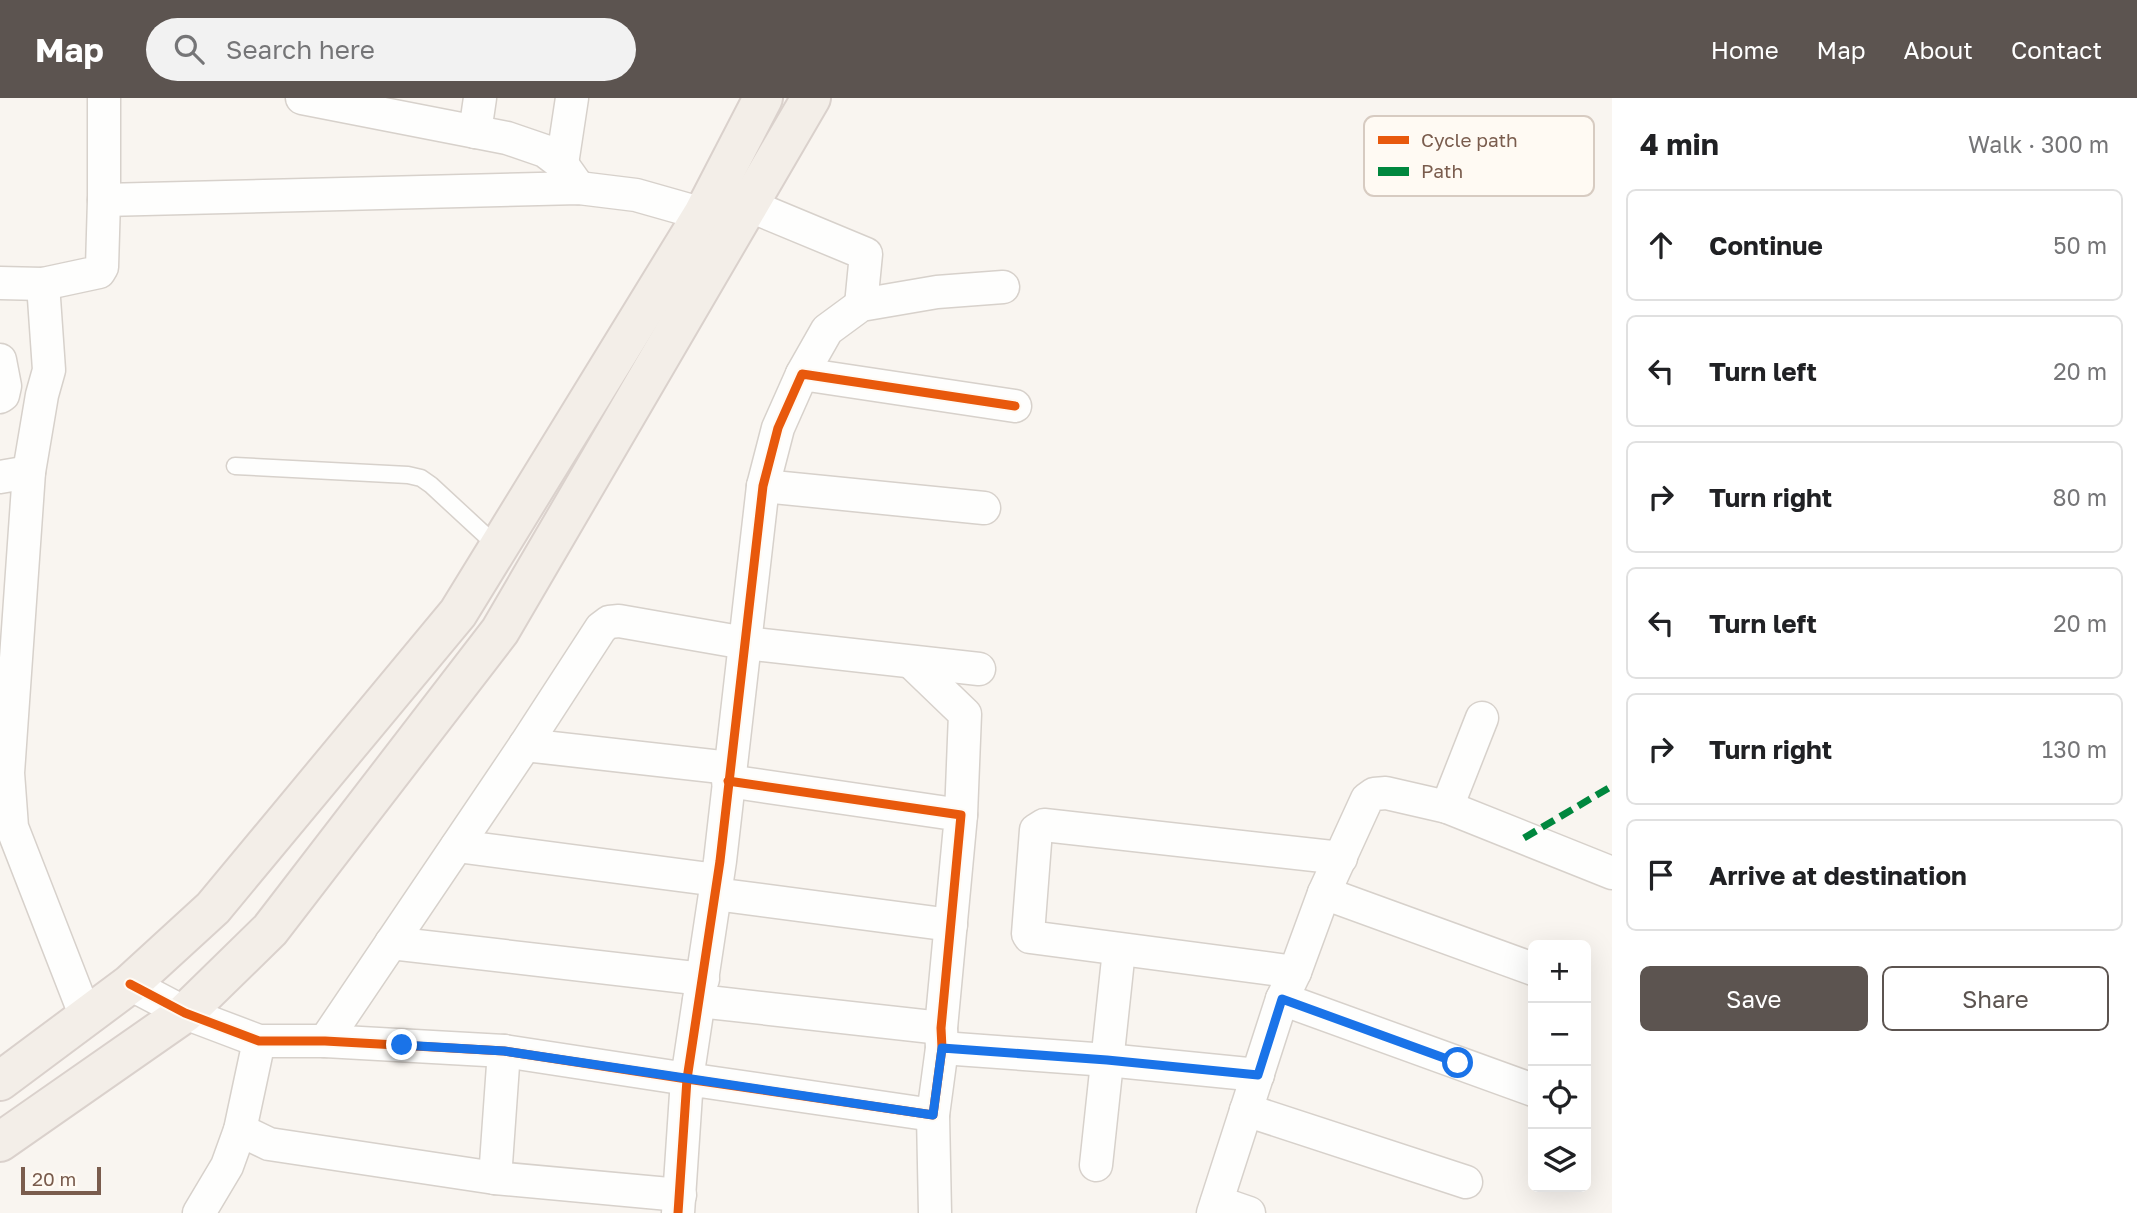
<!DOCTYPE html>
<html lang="en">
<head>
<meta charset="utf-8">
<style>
  :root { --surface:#fff; --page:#f2f2f2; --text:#202124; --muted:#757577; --line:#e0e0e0; --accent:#5c5450 }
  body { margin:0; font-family:"Golos Text",sans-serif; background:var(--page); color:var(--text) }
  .controls { position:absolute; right:21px; bottom:21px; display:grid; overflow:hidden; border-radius:10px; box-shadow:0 7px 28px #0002 }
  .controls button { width:63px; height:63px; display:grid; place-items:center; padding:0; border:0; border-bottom:2px solid var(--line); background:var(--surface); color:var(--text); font:35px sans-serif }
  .scale { position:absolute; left:21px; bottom:18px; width:80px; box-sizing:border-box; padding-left:7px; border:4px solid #7a5c4d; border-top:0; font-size:19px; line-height:24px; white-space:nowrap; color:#7a5c4d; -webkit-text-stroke:5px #fffaf3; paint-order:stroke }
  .stop { position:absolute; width:21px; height:21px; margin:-16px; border:5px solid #1a73e8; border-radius:50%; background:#fff }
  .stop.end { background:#1a73e8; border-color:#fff; box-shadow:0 2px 7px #0008 }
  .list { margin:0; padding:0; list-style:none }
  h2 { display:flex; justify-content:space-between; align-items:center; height:91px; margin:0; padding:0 28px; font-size:30px }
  h2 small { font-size:23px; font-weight:400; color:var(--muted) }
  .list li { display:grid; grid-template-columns:46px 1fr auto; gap:21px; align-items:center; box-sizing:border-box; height:112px; margin:0 14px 14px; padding:0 14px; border:2px solid var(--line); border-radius:10px }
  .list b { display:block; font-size:26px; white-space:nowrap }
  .list em { font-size:23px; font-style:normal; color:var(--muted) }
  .actions { display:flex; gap:14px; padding:21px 28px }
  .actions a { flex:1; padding:16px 0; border:2px solid var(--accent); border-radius:10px; text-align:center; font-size:24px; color:var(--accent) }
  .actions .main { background:var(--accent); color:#fff }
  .icon { flex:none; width:38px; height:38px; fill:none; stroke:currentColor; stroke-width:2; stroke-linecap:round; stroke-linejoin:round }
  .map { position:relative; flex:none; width:1612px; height:1115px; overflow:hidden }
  header { display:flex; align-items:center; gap:42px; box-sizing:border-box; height:98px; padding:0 35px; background:var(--accent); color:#fff }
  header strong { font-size:33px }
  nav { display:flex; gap:38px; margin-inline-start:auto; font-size:24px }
  .search { width:490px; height:63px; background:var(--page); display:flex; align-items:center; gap:18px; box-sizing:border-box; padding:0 24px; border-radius:38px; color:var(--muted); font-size:26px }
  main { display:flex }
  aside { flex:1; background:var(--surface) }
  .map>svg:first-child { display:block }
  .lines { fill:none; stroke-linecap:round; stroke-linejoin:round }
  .service-casing { stroke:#d7d1cb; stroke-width:19 }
  .minor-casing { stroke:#d7d1cb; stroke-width:35 }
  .primary-casing { stroke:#dad1cc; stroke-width:42 }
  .service { stroke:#fefefd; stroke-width:16 }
  .minor { stroke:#fefefd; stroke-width:32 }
  .primary { stroke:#f3eee8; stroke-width:38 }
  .quiet { stroke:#00873e; stroke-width:7; stroke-dasharray:14 7; stroke-linecap:butt }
  .cycleway-casing { stroke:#fffaf3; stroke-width:13 }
  .cycleway { stroke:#e8590c; stroke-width:9 }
  .route { stroke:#1a73e8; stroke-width:9 }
  .key { fill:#fffaf3; stroke:#d7cbc1; stroke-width:2 }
  .key-label { font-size:19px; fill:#7a5c4d }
</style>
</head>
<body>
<header>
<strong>Map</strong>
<div class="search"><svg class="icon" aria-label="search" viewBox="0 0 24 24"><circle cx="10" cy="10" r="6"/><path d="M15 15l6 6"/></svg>Search here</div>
<nav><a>Home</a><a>Map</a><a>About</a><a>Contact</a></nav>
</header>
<main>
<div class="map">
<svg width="1612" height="1115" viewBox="0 0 1612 1115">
  <rect width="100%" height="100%" fill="#f9f5f0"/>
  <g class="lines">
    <defs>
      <path id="service" d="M235,368L408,377L421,380L431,387L498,449"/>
      <g id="minor">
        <path d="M104,0V102L579,90L636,97L703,116"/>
        <path d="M302,0L507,40L545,53L562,66L579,90"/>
        <path d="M475,34L480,0"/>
        <path d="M562,66L572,0"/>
        <path d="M748,107L866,156L861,207"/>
        <path d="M0,185L43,186L99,174L102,169L104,102"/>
        <path d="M0,262L5,288L3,297L0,299"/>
        <path d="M802,276L827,232L861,207L937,194L1003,189"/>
        <path d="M29,374L42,297L49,272L43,186"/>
        <path d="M0,379L29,374L8,675L12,729L86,919"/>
        <path d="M763,388L984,410"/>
        <path d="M911,564L965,616L961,717"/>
        <path d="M525,647L730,670"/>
        <path d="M1447,709L1482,620"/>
        <path d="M457,748L717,782"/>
        <path d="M1324,795L1533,871"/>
        <path d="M715,796L951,827"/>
        <path d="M391,845L703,881"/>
        <path d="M1295,874L1030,839L1028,836L1036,732L1044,727L1341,760"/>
        <path d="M130,886L185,915L259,943H325L504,953L687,981L720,763L763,388L778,330L802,276L1015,308"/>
        <path d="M1282,901L1533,992"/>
        <path d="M699,903L941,930"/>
        <path d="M325,943L525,647L601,530L609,524L619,523L745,545L979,571"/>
        <path d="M942,950L1107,962L1258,977"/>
        <path d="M1246,1012L1466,1084"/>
        <path d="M933,1017L935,1115"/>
        <path d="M240,1032L269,1046L495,1080L680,1097"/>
        <path d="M1096,1067L1119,852"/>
        <path d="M495,1080L504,953"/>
        <path d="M1217,1104L1249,1115"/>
        <path d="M199,1115L227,1068L240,1032L259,943"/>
        <path d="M678,1115L687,981L933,1017L942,950L941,930L961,717L728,683"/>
        <path d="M1213,1115L1282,901L1295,874L1324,795L1367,701L1374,696L1386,695L1447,709L1612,775"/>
      </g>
      <g id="primary">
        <path d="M0,983L130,886L213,810L458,515L703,116L763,0"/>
        <path d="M0,1044L185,915L270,832L500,533L811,0"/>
      </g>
    </defs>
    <!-- service casing -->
    <use href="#service" class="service-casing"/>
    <!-- minor casing -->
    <use href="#minor" class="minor-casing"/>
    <!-- primary casing -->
    <use href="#primary" class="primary-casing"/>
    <!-- service -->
    <use href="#service" class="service"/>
    <!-- minor -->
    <use href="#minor" class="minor"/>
    <!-- primary -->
    <use href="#primary" class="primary"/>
    <!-- quiet -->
    <path class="quiet" d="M1524,740L1612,688"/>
    <defs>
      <g id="cycleway">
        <path d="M130,886L185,915L259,943H325L504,953L687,981L720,763L763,388L778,330L802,276L1015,308"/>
        <path d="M678,1115L687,981L933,1017L942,950L941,930L961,717L728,683"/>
      </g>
    </defs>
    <!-- cycleway casing -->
    <use href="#cycleway" class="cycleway-casing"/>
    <!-- cycleway -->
    <use href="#cycleway" class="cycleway"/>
  </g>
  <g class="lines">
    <!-- route -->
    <path class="route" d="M402,947L504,953L933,1017L942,950L1107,962L1258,977L1282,901L1458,965"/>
  </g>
  <!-- legend -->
  <rect x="1364" y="18" width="230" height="80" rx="10" class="key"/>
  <rect x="1378" y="38" width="31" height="8" fill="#e8590c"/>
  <rect x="1378" y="69" width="31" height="9" fill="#00873e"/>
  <g class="key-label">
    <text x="1421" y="49">Cycle path</text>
    <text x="1421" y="80">Path</text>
  </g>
</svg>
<div class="controls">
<button>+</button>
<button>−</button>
<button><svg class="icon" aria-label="locate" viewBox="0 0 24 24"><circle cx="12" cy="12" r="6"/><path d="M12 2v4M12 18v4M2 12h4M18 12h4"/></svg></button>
<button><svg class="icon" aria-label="layers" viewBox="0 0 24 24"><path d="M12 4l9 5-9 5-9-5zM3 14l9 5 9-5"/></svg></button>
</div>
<div class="scale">20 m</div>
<div class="stop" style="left:1458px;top:965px"></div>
<div class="stop end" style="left:402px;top:947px"></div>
</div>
<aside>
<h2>4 min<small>Walk · 300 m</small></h2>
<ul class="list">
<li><svg class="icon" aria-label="ahead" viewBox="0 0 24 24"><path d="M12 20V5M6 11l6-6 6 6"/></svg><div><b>Continue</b></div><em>50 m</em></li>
<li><svg class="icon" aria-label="left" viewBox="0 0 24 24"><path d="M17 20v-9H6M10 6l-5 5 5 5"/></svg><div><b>Turn left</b></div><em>20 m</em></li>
<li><svg class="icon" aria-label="right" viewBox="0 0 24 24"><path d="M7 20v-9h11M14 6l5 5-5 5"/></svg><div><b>Turn right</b></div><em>80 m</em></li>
<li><svg class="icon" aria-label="left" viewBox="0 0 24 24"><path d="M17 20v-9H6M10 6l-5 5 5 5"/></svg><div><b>Turn left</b></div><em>20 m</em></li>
<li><svg class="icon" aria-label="right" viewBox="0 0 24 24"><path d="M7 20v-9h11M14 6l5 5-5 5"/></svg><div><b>Turn right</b></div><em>130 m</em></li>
<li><svg class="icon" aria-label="arrive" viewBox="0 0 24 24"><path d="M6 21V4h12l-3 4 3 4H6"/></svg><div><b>Arrive at destination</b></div></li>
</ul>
<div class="actions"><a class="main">Save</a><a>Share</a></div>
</aside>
</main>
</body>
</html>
